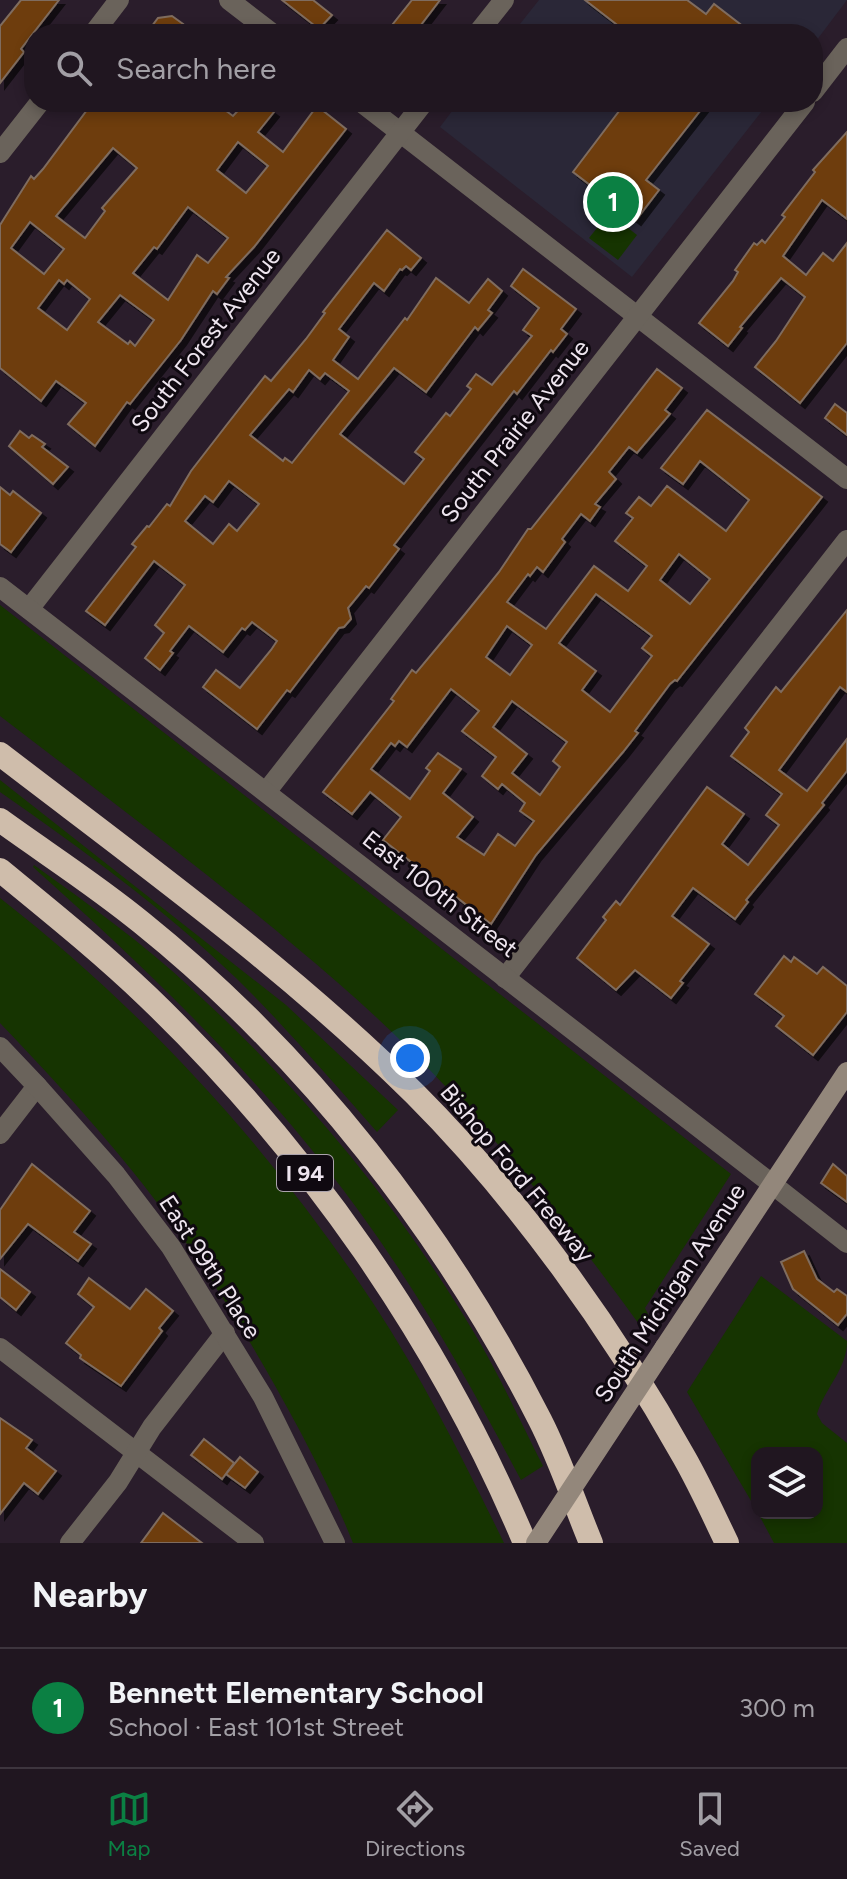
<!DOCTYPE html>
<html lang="en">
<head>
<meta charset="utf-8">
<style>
  :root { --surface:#201620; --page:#2d232d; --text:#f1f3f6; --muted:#a29fa5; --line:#3d353e; --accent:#0b8043 }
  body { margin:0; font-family:Figtree,sans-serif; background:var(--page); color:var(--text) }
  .controls { position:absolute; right:24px; bottom:24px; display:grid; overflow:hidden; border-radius:16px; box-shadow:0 4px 12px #0003 }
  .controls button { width:72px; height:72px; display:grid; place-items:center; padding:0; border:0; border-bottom:2px solid var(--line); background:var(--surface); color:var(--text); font:40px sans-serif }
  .you { position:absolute; left:410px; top:1058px; width:28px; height:28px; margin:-20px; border:6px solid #fff; border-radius:50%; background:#1a73e8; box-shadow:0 0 0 12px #1a73e833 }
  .badge { display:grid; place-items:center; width:52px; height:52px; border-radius:50%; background:var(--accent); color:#fff; font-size:26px; font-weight:700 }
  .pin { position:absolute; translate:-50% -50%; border:4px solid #fff; box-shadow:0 2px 8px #0006 }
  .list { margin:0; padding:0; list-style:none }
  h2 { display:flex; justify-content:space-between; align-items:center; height:104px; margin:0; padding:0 32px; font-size:34px }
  h2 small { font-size:26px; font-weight:400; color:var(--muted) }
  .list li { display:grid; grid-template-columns:52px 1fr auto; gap:24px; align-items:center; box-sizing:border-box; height:120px; padding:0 32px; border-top:2px solid var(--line) }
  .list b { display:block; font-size:30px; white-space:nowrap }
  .list p { margin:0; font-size:26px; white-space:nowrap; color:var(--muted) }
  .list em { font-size:26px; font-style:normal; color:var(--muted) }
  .icon { flex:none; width:44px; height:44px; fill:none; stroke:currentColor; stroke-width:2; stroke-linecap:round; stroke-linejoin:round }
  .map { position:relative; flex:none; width:847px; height:1543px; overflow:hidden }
  .search { position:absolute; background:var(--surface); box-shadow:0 4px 12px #0003; left:24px; right:24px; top:24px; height:88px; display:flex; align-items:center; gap:20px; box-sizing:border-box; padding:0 28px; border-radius:32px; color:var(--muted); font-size:30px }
  .sheet { height:224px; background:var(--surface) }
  nav { display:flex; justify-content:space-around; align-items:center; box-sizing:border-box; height:112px; border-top:2px solid var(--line); background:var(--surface); font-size:22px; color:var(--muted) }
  nav a { display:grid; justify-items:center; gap:4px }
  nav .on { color:var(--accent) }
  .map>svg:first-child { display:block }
  .education { fill:#2a2737 }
  .green { fill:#163401 }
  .building { fill:#6e3c0a; stroke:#7f6c5e; stroke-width:2; fill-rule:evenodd; filter:url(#shadow) }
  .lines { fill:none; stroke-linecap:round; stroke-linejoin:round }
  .minor { stroke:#6a635b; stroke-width:20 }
  .tertiary { stroke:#6a635b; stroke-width:20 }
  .secondary { stroke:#93877b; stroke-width:20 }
  .motorway { stroke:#cfbdab; stroke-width:24 }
  .secondary-bridge { stroke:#93877b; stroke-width:20 }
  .labels { text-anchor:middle; stroke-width:6; stroke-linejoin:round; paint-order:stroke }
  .shield { fill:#0f0910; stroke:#aba3ac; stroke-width:2 }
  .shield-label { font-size:22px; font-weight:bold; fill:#eee5ef }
  .street-label { font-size:24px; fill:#eee5ef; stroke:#0f0910 }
</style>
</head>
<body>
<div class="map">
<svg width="847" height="1543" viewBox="0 0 847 1543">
  <defs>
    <filter id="shadow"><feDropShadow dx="5" dy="5" stdDeviation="0" flood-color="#0009"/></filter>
  </defs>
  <rect width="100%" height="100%" fill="#2a1d2b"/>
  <!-- education -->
  <g class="education">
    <path d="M539,0H847L813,45V34H512Z"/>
    <path d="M459,102H769L632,277L440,127Z"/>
  </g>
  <!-- green -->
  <g class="green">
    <path d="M609,213L637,235L618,260L589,238Z"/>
    <path d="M0,605L731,1174L645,1308L651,1320L644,1331C554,1206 454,1083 337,982C229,888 113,803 0,716Z"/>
    <path d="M0,780L286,1005L398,1110L377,1132C331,1080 286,1027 236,978C164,909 82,849 0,792Z"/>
    <path d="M34,865C88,904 143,943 192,989C301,1088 397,1204 473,1331C499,1374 520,1421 543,1466L521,1480C481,1405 441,1331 393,1260C294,1110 166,986 33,867Z"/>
    <path d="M0,898C145,1011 271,1149 373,1303C423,1379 464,1461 504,1543H353C338,1505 320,1470 301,1433C266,1367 227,1302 185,1241C131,1163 65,1091 0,1023Z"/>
    <path d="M761,1276L847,1341C847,1369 825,1388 817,1414L822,1423L847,1443V1543H774L758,1513H817V1453H757V1511L687,1392Z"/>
  </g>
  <!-- building -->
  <g class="building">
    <path d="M21,0H59L21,49L24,52L0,83V26Z"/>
    <path d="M282,0H313L332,15L319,29Z"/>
    <path d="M412,0H440L414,34H385Z"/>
    <path d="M585,0H687L706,14L714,4L753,34H629Z"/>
    <path d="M172,16L183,24L175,34H146L158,18Z"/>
    <path d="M93,102H214L233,116L246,102H261L274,112L258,132L283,152L317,106L346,129L254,247L226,277L229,278L217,294L213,291L181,340L130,404L127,402L95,446L68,424L86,403L56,381L41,401L0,368V225L31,176L34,179L43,169ZM238,142L268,166L246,193L217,170ZM113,148L137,168L102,208L105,211L85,238L56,216ZM188,207L228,238L208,263L197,255L168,300L133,273L154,247L157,249ZM30,222L64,249L44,274L11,248ZM59,280L64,284L67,280L90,299L67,330L38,308ZM120,295L154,320L135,346L130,341L128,344L98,322Z"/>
    <path d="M626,102H707L646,180L659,190L636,220L573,172Z"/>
    <path d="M847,132V219L822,200L783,256L806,275L823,253L833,261L847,243V343L800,403L755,367L776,341L805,297L781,278L740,327L742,328L728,346L699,323L733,281L738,272L735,270L754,243L757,245L762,240L765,243L785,217L782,215L815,172L813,170Z"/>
    <path d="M387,230L421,258L411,270L406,266L402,270L400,269L384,291L374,283L339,329L349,337L333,360L358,379L405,318L407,320L436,278L469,303L488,279L502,291L488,310L492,313L478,330L475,327L426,392L394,368L340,434L404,484L424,459L415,452L446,413L450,416L471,389L467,386L476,374L492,385L532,336L523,330L539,308L511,286L523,269L576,309L561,329L567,334L553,352L551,350L517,394L514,391L394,545L399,549L369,588L366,586L348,608L351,619L344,627L339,628L290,692L287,690L257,729L203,687L216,670L240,688L271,650L277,641L252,622L245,630L242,628L223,652L189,626L170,651L173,653L160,670L145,658L164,633L155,625L185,585L154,561L105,625L86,611L136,547L132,544L147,526L149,527L167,504L170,506L191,471L225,427L265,376L271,381L306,339L325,313L323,312ZM309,370L320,379L325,373L349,391L292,463L285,458L283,461L250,435L289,389L293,392ZM229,481L259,504L237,531L229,524L213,544L185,521L205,496L213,502Z"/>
    <path d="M657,369L682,388L665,410L670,414L637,453L629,447L609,472L616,479L595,504L600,507L590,521L581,514L562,539L565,542L543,572L537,567L530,576L528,574L507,602L546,629L594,566L628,591L647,566L615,541L633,518L626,513L639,497L651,506L667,486L726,531L749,500L700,461L683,484L661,468L707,410L822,497L677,681L675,680L670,684L635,731L638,733L623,752L536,855L491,924L383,840L401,817L370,792L352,814L323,792L394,701L391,699L412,670L416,673L465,614L499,572L528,529H531L594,450ZM679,554L710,579L690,604L660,580ZM596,594L652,636L642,648L652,656L610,712L582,690L596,671L559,643ZM507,626L532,645L510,675L486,657ZM451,689L479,711L462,731L496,757L482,776L498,789L502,784L525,803L520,811L534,821L515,846L498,834L484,855L457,837L473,817L443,793L461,769L438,753L426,768L430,771L410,799L371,769L391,743L395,746L399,741L407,747ZM512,701L567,742L553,761L560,767L540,795L512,773L527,754L493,727Z"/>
    <path d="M835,404L847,413V435L825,418Z"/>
    <path d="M20,431L29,438L32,435L45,444L42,447L68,467L53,484L9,446Z"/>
    <path d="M0,487L10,495L13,491L41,513L11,552L0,544Z"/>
    <path d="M847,610V692L840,687L779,770L807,791L847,739V771L822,803L824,805L746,900L748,902L735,919L693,888L672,916L709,944L680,981L683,983L671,998L635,970L616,990L577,958L606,920L603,917L616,901L620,905L707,787L744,814L722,844L748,865L779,825L766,815L782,794L731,756L749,732L745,728L776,687L781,692Z"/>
    <path d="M784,956L791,962L794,957L817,974L823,967L847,986V1012L813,1055L776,1026L784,1016L755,994Z"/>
    <path d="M32,1164L90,1211L74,1232L91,1244L78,1261L28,1224L0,1259V1210Z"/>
    <path d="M833,1164L847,1176V1202L821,1183Z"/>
    <path d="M804,1251L817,1279L834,1292L837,1289L847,1296V1314L838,1325L793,1289L781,1262Z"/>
    <path d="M0,1269L30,1292L16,1310L0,1297Z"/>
    <path d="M89,1278L130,1309L146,1289L173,1311L159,1328L162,1331L121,1386L80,1358L81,1355L66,1343L94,1307L78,1294Z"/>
    <path d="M0,1418L32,1440L26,1448L56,1471L38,1494L24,1483L0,1514Z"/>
    <path d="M204,1439L234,1463L222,1479L191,1455Z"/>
    <path d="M240,1457L258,1472L245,1488L226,1474Z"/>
    <path d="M163,1513L202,1543H141Z"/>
  </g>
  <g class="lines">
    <!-- minor -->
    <g class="minor">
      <path d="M229,0L273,34"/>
      <path d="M93,34L119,0"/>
      <path d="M477,34L504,0"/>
      <path d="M813,92L847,48"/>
      <path d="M361,102L847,479"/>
      <path d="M0,153L40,102"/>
      <path d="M29,609L424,102"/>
      <path d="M266,792L805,102"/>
      <path d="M505,978L847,540"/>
      <path d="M0,1134L37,1086"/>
      <path d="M772,1184L847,1243"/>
      <path d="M0,1348L254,1543"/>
      <path d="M70,1543L118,1482L152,1427L225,1333"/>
    </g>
    <!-- tertiary -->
    <g class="tertiary">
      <path d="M0,587L772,1184"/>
      <path d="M0,1047L37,1086L116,1175L171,1247L263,1397L335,1543"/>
    </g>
    <!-- secondary -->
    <path class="secondary" d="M665,1347L847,1072"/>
    <!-- motorway -->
    <g class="motorway">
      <path d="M0,754C142,863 288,968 415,1094C518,1197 613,1330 684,1457C700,1485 713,1514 727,1543"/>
      <path d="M0,820C47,854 97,886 142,923C307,1056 444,1231 540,1420C560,1459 574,1502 591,1543"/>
      <path d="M0,870C50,911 101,952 148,997C307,1150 439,1338 525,1543"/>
    </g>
    <!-- secondary-bridge -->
    <path class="secondary-bridge" d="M536,1543L665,1347"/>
  </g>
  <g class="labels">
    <!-- shield labels -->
    <rect class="shield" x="277" y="1155" width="56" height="36" rx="6"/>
    <g class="shield-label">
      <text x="305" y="1181">I 94</text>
    </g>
    <!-- street labels -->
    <g class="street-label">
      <text transform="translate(206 340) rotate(-52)" y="8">South Forest Avenue</text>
      <text transform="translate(515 431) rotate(-52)" y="8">South Prairie Avenue</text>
      <text transform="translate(440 894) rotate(38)" y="8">East 100th Street</text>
      <text transform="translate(517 1173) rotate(50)" y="8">Bishop Ford Freeway</text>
      <text transform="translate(210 1267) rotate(57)" y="8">East 99th Place</text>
      <text transform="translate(670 1293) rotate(-57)" y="8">South Michigan Avenue</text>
    </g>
  </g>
</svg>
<div class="controls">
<button><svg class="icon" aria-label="layers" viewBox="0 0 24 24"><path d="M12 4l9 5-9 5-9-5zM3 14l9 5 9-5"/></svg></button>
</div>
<div class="you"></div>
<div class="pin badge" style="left:613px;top:202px">1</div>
<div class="search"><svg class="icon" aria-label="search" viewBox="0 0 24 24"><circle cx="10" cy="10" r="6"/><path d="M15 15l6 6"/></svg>Search here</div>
</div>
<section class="sheet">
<h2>Nearby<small></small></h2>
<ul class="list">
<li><span class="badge">1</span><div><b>Bennett Elementary School</b><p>School · East 101st Street</p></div><em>300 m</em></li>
</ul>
</section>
<nav>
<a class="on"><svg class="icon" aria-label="map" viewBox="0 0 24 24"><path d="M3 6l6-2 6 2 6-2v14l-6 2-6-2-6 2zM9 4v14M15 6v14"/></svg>Map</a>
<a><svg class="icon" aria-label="directions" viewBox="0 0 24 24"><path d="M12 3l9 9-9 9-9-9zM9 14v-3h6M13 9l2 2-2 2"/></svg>Directions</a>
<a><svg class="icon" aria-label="saved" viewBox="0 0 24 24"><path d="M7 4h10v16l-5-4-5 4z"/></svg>Saved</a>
</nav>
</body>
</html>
